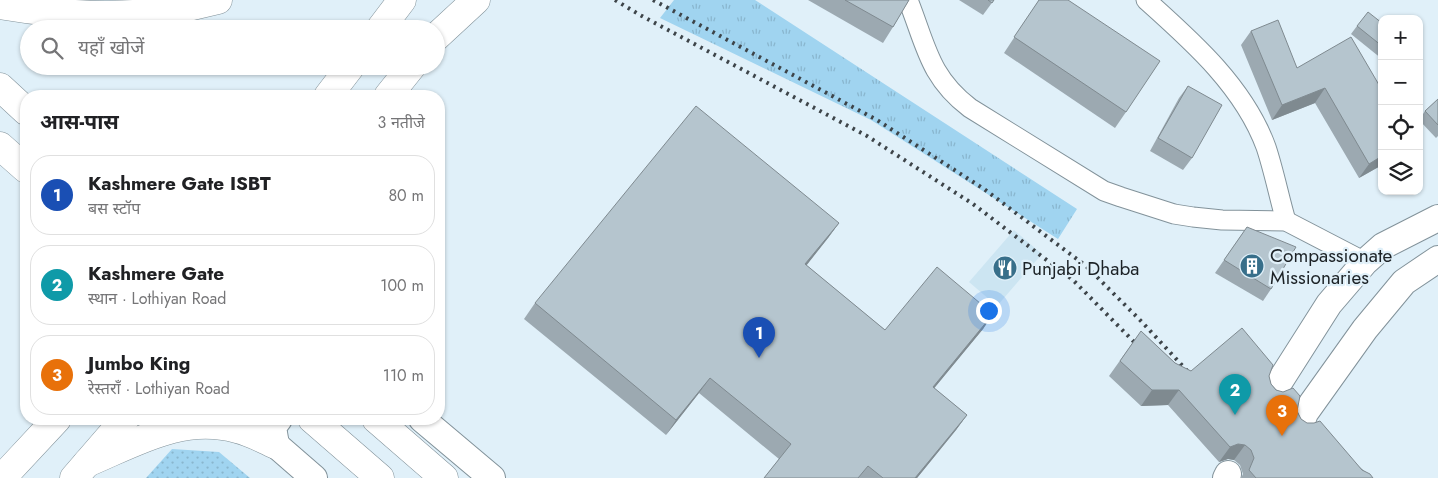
<!DOCTYPE html>
<html lang="hi">
<head>
<meta charset="utf-8">
<style>
  :root { --surface:#fff; --page:#f6f6f6; --text:#202124; --muted:#757577; --line:#e0e0e0; --accent:#db2777 }
  body { margin:0; font-family:Jost,"Noto Sans Devanagari",sans-serif; background:var(--page); color:var(--text) }
  .controls { position:absolute; right:15px; top:15px; display:grid; overflow:hidden; border-radius:10px; box-shadow:0 1px 4px #0004 }
  .controls button { width:45px; height:45px; display:grid; place-items:center; padding:0; border:0; border-bottom:1px solid var(--line); background:var(--surface); color:var(--text); font:25px sans-serif }
  .you { position:absolute; left:988px; top:310px; width:18px; height:18px; margin:-12px; border:4px solid #fff; border-radius:50%; background:#1a73e8; box-shadow:0 0 0 8px #1a73e833 }
  .badge { display:grid; place-items:center; width:32px; height:32px; border-radius:50%; background:var(--accent); color:#fff; font-size:16px; font-weight:700 }
  .pin { position:absolute; translate:-50% -41px; filter:drop-shadow(0 1px 2px #0008) }
  .pin::after { content:''; position:absolute; top:26px; width:18px; height:15px; background:inherit; clip-path:polygon(0 0,100% 0,50% 100%) }
  .list { margin:0; padding:0; list-style:none }
  h2 { display:flex; justify-content:space-between; align-items:center; height:65px; margin:0; padding:0 20px; font-size:21px }
  h2 small { font-size:16px; font-weight:400; color:var(--muted) }
  .list li { display:grid; grid-template-columns:32px 1fr auto; gap:15px; align-items:center; box-sizing:border-box; height:80px; margin:0 10px 10px; padding:0 10px; border:1px solid var(--line); border-radius:20px }
  .list b { display:block; font-size:19px; white-space:nowrap }
  .list p { margin:0; font-size:16px; white-space:nowrap; color:var(--muted) }
  .list em { font-size:16px; font-style:normal; color:var(--muted) }
  .icon { flex:none; width:28px; height:28px; fill:none; stroke:currentColor; stroke-width:2; stroke-linecap:round; stroke-linejoin:round }
  .map { position:relative; flex:none; width:1438px; height:478px; overflow:hidden }
  .search { position:absolute; background:var(--surface); box-shadow:0 1px 4px #0004; left:20px; top:20px; width:425px; height:55px; display:flex; align-items:center; gap:12px; box-sizing:border-box; padding:0 18px; border-radius:28px; color:var(--muted); font-size:19px }
  .panel { position:absolute; background:var(--surface); box-shadow:0 1px 4px #0004; left:20px; top:90px; width:425px; height:335px; border-radius:20px }
  .map>svg:first-child { display:block }
  .built { fill:#cce5f2 }
  .grass { fill:url(#grass-tufts) }
  .garden { fill:url(#garden-dots) }
  .lines { fill:none; stroke-linecap:round; stroke-linejoin:round }
  .street-casing { stroke:#82929a; stroke-width:21 }
  .secondary-casing { stroke:#82929a; stroke-width:28 }
  .highway-casing { stroke:#82929a; stroke-width:29 }
  .street { stroke:#fff; stroke-width:19 }
  .secondary { stroke:#fff; stroke-width:26 }
  .highway { stroke:#fff; stroke-width:28 }
  .rail { stroke:#3d4449; stroke-width:4; stroke-dasharray:2.5 5; stroke-linecap:butt }
  .wall { fill:#9ca9b1 }
  .shaded-wall { fill:#7f8a90 }
  .building { fill:#b5c5ce; stroke:#7f8a90 }
  .labels { text-anchor:middle; stroke-width:4.5; stroke-linejoin:round; paint-order:stroke }
  .poi-label { font-size:19px; fill:#1c2226; stroke:#e0f0f9; text-anchor:start }
</style>
</head>
<body>
<div class="map">
<svg width="1438" height="478" viewBox="0 0 1438 478">
  <defs>
    <pattern id="grass-tufts" width="24" height="20" patternUnits="userSpaceOnUse" patternTransform="scale(1.25)"><rect width="24" height="20" fill="#a0d4f0"/><path d="M3 7l-1-3M5 7V3M7 7l1-3M15 17l-1-3M17 17v-4M19 17l1-3" fill="none" stroke="#89b6ce"/></pattern>
    <pattern id="garden-dots" width="8" height="8" patternUnits="userSpaceOnUse" patternTransform="scale(1.25)"><rect width="8" height="8" fill="#a0d4f0"/><path d="M2 2h.1M6 6h.1" fill="none" stroke="#89b6ce" stroke-width="1.8" stroke-linecap="round"/></pattern>
  </defs>
  <rect width="100%" height="100%" fill="#e0f0f9"/>
  <!-- built -->
  <path class="built" d="M1014,230L1042,254L997,306L969,282Z"/>
  <!-- grass -->
  <path class="grass" d="M674,0H755L1077,209L1058,239L871,120L660,18Z"/>
  <!-- garden -->
  <path class="garden" d="M172,449L219,452L250,478H146Z"/>
  <g class="lines">
    <defs>
      <g id="street">
        <path d="M908,0C926,45 929,77 970,108L1104,191L1121,197L1174,214L1193,217L1222,220L1286,221L1365,262"/>
        <path d="M1146,0C1193,42 1244,87 1266,147C1274,171 1279,197 1286,221"/>
      </g>
      <g id="secondary">
        <path d="M1273,392L1329,304L1365,262L1383,246L1438,218"/>
        <path d="M279,419L273,427L276,445L314,478"/>
        <path d="M422,419L492,478"/>
        <path d="M1301,424L1305,413L1365,329L1404,282L1438,259"/>
        <path d="M1226,478L1228,474"/>
      </g>
      <g id="highway">
        <path d="M0,5C75,18 144,20 218,0"/>
        <path d="M380,29L402,0"/>
        <path d="M436,37L476,0"/>
        <path d="M0,87L26,111"/>
        <path d="M328,96L351,66"/>
        <path d="M388,96L412,66"/>
        <path d="M0,146L26,169"/>
        <path d="M312,419L380,478"/>
        <path d="M376,419L444,478"/>
        <path d="M87,463C137,442 182,414 237,429C251,432 264,440 276,445"/>
        <path d="M2,478L57,419"/>
        <path d="M74,478L125,419"/>
      </g>
    </defs>
    <!-- street casing -->
    <use href="#street" class="street-casing"/>
    <!-- secondary casing -->
    <use href="#secondary" class="secondary-casing"/>
    <!-- highway casing -->
    <use href="#highway" class="highway-casing"/>
    <!-- street -->
    <use href="#street" class="street"/>
    <!-- secondary -->
    <use href="#secondary" class="secondary"/>
    <!-- highway -->
    <use href="#highway" class="highway"/>
    <!-- rail -->
    <g class="rail">
      <path d="M615,0L640,15L867,136L973,204L1073,280L1144,352"/>
      <path d="M653,0L877,120L984,189L1086,266L1142,322L1192,376"/>
    </g>
  </g>
  <!-- wall -->
  <g class="wall">
    <path d="M808,0H909L893,27L883,43Z"/>
    <path d="M959,0H994L983,15Z"/>
    <path d="M1039,0H1068L1126,112L1115,128L1004,53Z"/>
    <path d="M1382,23V59L1351,34L1357,26Z"/>
    <path d="M1251,31L1297,68L1382,90V165L1359,178L1315,103L1272,120L1241,45Z"/>
    <path d="M1188,86L1192,158L1183,170L1150,151L1179,98Z"/>
    <path d="M1438,99V136L1436,138L1419,120L1425,111Z"/>
    <path d="M839,223L828,238L806,265L885,330L993,314L983,329L934,388L967,415L956,430L917,478H764L779,459L699,393L666,435L524,319L535,303Z"/>
    <path d="M1247,227L1271,289L1263,301L1215,273Z"/>
    <path d="M1141,331L1175,363L1191,371L1269,376L1271,384L1297,411L1301,419L1373,478H1241L1243,474L1240,465L1234,460L1228,459L1219,462L1168,405L1141,406L1109,376Z"/>
  </g>
  <!-- shaded-wall -->
  <g class="shaded-wall">
    <path d="M1325,88L1315,103L1272,120L1282,105Z"/>
    <path d="M1382,156V165L1359,178L1369,164Z"/>
    <path d="M839,223L828,238L795,280L805,264Z"/>
    <path d="M993,314L983,329L922,403L933,387Z"/>
    <path d="M710,378L699,393L666,435L676,420Z"/>
    <path d="M1152,390H1179L1168,405L1141,406Z"/>
    <path d="M967,415L956,430L917,478H915Z"/>
    <path d="M1238,444L1245,445L1234,460L1228,459L1219,462L1230,447Z"/>
  </g>
  <!-- building -->
  <g class="building">
    <path d="M845,0H909L893,27Z"/>
    <path d="M988,0H994L992,3Z"/>
    <path d="M1039,0H1068L1160,61L1126,112L1014,37Z"/>
    <path d="M1368,12L1382,23V46L1357,26Z"/>
    <path d="M1278,20L1297,68L1351,37L1382,90V156L1369,164L1325,88L1282,105L1251,31Z"/>
    <path d="M1188,86L1222,105L1192,158L1158,138Z"/>
    <path d="M1438,99V125L1425,111Z"/>
    <path d="M696,106L839,223L805,264L885,330L937,267L993,314L933,387L967,415L915,478H883L868,466L858,478H764L791,444L710,378L676,420L535,303Z"/>
    <path d="M1247,227L1296,247L1271,289L1224,260Z"/>
    <path d="M1242,328L1273,365L1269,376L1271,384L1276,390L1283,392L1293,388L1300,396L1297,411L1301,419L1307,423H1314L1320,421L1362,470L1370,474L1373,478H1256L1249,470L1254,458L1251,450L1245,445L1238,444L1230,447L1179,390H1152L1120,361L1141,331L1175,363L1191,371Z"/>
  </g>
  <!-- icons -->
  <defs>
    <symbol id="building-disc" viewBox="-11 -11 22 22"><circle r="9.5" fill="#386f8a" stroke="#e0f0f9"/><path d="M-4-6H4V6H1V3H-1V6H-4ZM-2.5-4.3h1.7v1.8h-1.7ZM.8-4.3h1.7v1.8H.8ZM-2.5-1h1.7V.8h-1.7ZM.8-1h1.7V.8H.8Z" fill="#fff"/></symbol>
    <symbol id="restaurant-disc" viewBox="-11 -11 22 22"><circle r="9.5" fill="#386f8a" stroke="#e0f0f9"/><path d="M-5-6h1v4h1v-4h1v4h1v-4h1v5L-1.5 .5V6h-2V.5L-5-1ZM5-6V6H3V1.5H1.5Q1.5-4 5-6Z" fill="#fff"/></symbol>
  </defs>
  <g fill-rule="evenodd">
    <use href="#building-disc" x="1238" y="252" width="28" height="28"/>
    <use href="#restaurant-disc" x="991" y="254" width="28" height="28"/>
  </g>
  <g class="labels">
    <!-- poi labels -->
    <g class="poi-label">
      <text x="1270" y="262">Compassionate<tspan x="1270" dy="22">Missionaries</tspan></text>
      <text x="1022" y="275">Punjabi Dhaba</text>
    </g>
  </g>
</svg>
<div class="controls">
<button>+</button>
<button>−</button>
<button><svg class="icon" aria-label="locate" viewBox="0 0 24 24"><circle cx="12" cy="12" r="6"/><path d="M12 2v4M12 18v4M2 12h4M18 12h4"/></svg></button>
<button><svg class="icon" aria-label="layers" viewBox="0 0 24 24"><path d="M12 4l9 5-9 5-9-5zM3 14l9 5 9-5"/></svg></button>
</div>
<div class="you"></div>
<div class="pin badge" style="left:759px;top:358px;background:#1a4fb4">1</div>
<div class="pin badge" style="left:1235px;top:415px;background:#0f9aa8">2</div>
<div class="pin badge" style="left:1282px;top:436px;background:#e8710a">3</div>
<div class="search"><svg class="icon" aria-label="search" viewBox="0 0 24 24"><circle cx="10" cy="10" r="6"/><path d="M15 15l6 6"/></svg>यहाँ खोजें</div>
<section class="panel">
<h2>आस-पास<small>3 नतीजे</small></h2>
<ul class="list">
<li><span class="badge" style="background:#1a4fb4">1</span><div><b>Kashmere Gate ISBT</b><p>बस स्टॉप</p></div><em>80 m</em></li>
<li><span class="badge" style="background:#0f9aa8">2</span><div><b>Kashmere Gate</b><p>स्थान · Lothiyan Road</p></div><em>100 m</em></li>
<li><span class="badge" style="background:#e8710a">3</span><div><b>Jumbo King</b><p>रेस्तराँ · Lothiyan Road</p></div><em>110 m</em></li>
</ul>
</section>
</div>
</body>
</html>
